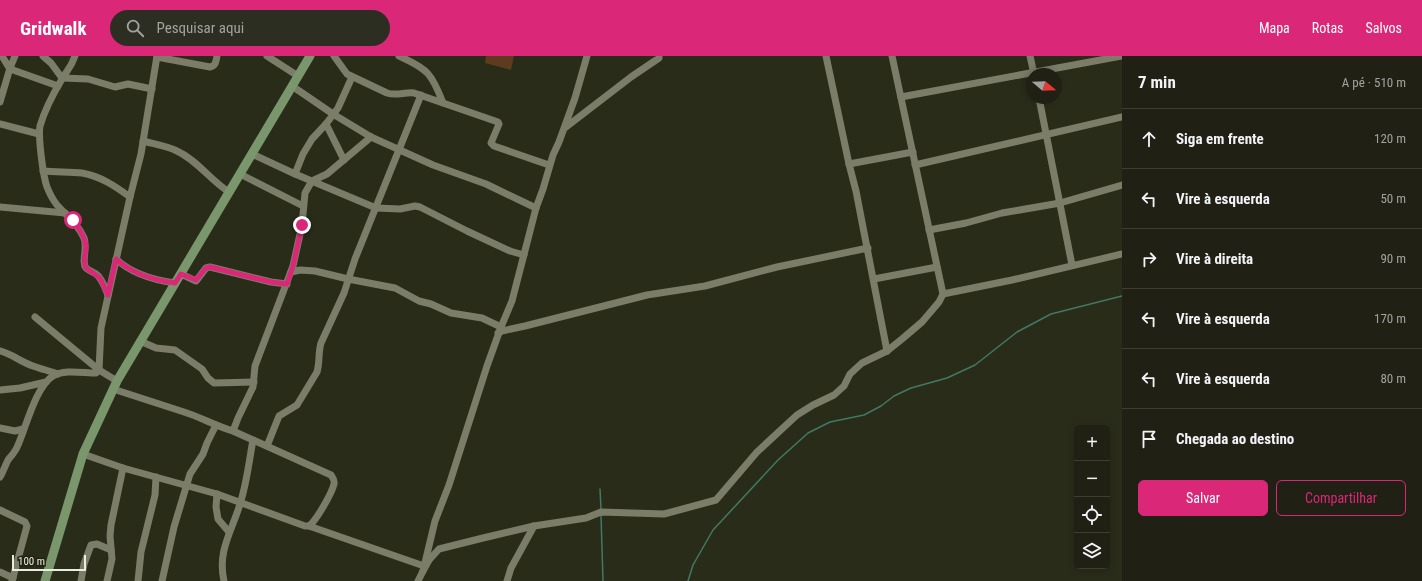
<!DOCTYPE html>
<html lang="pt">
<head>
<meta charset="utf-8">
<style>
  :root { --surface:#202114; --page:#2d2e22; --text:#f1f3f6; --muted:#a2a3a0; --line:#3d3e34; --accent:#db2777 }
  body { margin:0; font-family:"Roboto Condensed",sans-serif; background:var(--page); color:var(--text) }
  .controls { position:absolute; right:12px; bottom:12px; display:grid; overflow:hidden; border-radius:6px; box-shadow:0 2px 6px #0003 }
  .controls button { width:36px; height:36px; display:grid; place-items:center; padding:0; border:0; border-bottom:1px solid var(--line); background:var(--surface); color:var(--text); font:20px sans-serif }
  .compass { position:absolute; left:1026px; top:12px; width:36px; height:36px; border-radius:50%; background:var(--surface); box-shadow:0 2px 6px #0003; rotate:109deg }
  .scale { position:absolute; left:12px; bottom:10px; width:74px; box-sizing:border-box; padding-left:4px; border:2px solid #eaece0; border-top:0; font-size:11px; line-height:14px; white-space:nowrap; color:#eaece0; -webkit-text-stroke:3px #202211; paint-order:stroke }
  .stop { position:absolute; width:12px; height:12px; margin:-9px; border:3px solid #db2777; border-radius:50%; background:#fff }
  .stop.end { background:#db2777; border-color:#fff; box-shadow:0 1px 4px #0008 }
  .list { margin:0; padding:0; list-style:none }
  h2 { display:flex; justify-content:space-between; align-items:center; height:52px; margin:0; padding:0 16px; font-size:17px }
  h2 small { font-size:13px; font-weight:400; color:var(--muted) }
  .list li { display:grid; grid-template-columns:26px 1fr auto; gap:12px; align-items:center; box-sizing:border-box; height:60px; padding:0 16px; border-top:1px solid var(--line) }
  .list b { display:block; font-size:15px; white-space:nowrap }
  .list em { font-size:13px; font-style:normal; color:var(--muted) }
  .actions { display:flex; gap:8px; padding:12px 16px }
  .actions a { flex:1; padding:9px 0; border:1px solid var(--accent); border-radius:6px; text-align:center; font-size:14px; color:var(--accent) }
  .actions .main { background:var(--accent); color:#fff }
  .icon { flex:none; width:22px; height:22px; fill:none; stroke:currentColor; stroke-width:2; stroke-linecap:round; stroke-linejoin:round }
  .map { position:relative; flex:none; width:1122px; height:525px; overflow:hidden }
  header { display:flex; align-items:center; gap:24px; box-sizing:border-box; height:56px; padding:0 20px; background:var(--accent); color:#fff }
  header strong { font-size:19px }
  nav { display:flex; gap:22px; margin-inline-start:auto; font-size:14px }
  .search { width:280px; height:36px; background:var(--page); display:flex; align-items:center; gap:10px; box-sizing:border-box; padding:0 14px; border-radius:22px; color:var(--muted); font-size:15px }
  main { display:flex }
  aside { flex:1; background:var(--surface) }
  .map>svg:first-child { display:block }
  .green { fill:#5e3b1e }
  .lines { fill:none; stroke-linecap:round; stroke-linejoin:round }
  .stream { stroke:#417965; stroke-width:1.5 }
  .minor { stroke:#7b7d69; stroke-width:7 }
  .major { stroke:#7a966d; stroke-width:9 }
  .route { stroke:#db2777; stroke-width:5 }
</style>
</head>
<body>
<header>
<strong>Gridwalk</strong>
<div class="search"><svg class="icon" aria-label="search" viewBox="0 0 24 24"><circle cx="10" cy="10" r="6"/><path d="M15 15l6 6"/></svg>Pesquisar aqui</div>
<nav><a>Mapa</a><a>Rotas</a><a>Salvos</a></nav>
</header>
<main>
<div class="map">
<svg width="1122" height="525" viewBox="0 0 1122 525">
  <rect width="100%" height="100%" fill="#2a2c1a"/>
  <!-- green -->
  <path class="green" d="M486,0H514L511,14L485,7Z"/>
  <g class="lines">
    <!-- stream -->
    <g class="stream">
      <path d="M600,433L601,453"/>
      <path d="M601,459L603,525"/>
      <path d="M688,525L693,509L713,474L778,404L808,377L830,366L864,359L881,350L894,340L911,332L947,322L975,309L1017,276L1051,258L1122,240"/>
    </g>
    <!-- minor -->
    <g class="minor">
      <path d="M2,0L8,10L13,14L58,30"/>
      <path d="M43,0L51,7L62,22L88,23L115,31L128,28L152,33"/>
      <path d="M75,0C71,12 67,14 62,23C53,38 45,53 40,70C38,81 43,120 47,131C49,136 53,144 57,149C67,160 78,168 84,182C88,191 81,206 86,212C88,214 93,216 96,218C102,222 105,232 108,239"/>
      <path d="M267,0L298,20"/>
      <path d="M334,0L347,18L387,37C396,40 405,36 414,37L498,66L499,68L491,87L494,90L549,109"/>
      <path d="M399,0C428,13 432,18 443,47"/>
      <path d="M826,0L849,108L856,135L887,295"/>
      <path d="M892,0L943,238L1012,224L1122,198"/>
      <path d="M1030,0L1034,18"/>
      <path d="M157,1L210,11C216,10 216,5 217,0"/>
      <path d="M292,30L333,58L371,81L433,109L486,128L536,152"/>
      <path d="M901,41L1122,0"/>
      <path d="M1039,42L1072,209"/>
      <path d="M0,46L10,12L15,0"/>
      <path d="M0,68L39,78"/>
      <path d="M326,68L344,104"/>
      <path d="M566,71L631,21L659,2V0"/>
      <path d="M143,85C154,88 167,90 177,95C197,104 210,124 229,136"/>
      <path d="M252,98L295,118L376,152L400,153L415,150L420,151L467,175L510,195L524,199"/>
      <path d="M849,108L913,96"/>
      <path d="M915,109L1122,61"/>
      <path d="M43,115C56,116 69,116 82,117C100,120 115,130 130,141"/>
      <path d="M240,118L303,150"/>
      <path d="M295,118L303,98L312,83L326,68L338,52L352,21"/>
      <path d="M0,151L65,157"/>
      <path d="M929,174L966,167L1002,157L1060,147L1122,129"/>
      <path d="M116,203C132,218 153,224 175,227"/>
      <path d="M291,216L300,214L315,215L348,223L395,232L419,245L431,248L451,257L482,262L501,271"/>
      <path d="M181,218L196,225L206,212L210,211L271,226L287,228"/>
      <path d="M874,223L937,211"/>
      <path d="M35,261L99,314L117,325"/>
      <path d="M498,277L502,275L525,270L647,239L705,230L777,211L868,192"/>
      <path d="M140,285L156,292L175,294L202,313L208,322L214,327L254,326"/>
      <path d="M0,295C12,298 21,306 33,310C41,313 50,315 58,318"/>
      <path d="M0,334L20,332L46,326"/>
      <path d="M0,372L15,375L23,373"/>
      <path d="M233,375L238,362L253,331L255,310L293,210L302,169L305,137L309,130L312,125L327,118L371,81"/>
      <path d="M267,390L279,360L297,349L317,316C320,306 318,297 321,287L344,237L355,203L421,39"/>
      <path d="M83,398L123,412L217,438L305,470H309C316,465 332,437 334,428C335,424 333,422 331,419L233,375C216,370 200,361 184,356C160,348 137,341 113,333"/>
      <path d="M0,421C3,416 5,410 8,404C12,399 16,395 18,389C26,371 36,330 53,320C64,313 83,317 96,317L99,314L101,272L130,141L141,98L157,0"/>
      <path d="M217,438L216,451L218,463L229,476"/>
      <path d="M0,454L25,466L27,470L12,525"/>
      <path d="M309,470L424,510"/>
      <path d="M423,515L429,504L439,493L483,482L534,470L586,462L601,456L664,458L716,444L757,396L797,359L813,349L834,339L844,330L850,318L862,307L887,295L902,283L922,266L939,246L943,238"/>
      <path d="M0,516L13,522"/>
      <path d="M81,525L84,508L91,489L97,488L111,494"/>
      <path d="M107,525L112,503L110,480L111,469L123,412"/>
      <path d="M138,525L141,496L155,439L156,421"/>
      <path d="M162,525L174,471L190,418L203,398L207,387L216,369"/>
      <path d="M224,525C217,495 232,475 240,448C247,427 249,405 253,384"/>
      <path d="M418,525L423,515L435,465L449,429L487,310L501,271L512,245L536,152L543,133L553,99L559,86L575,42L587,0"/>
      <path d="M507,525L511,512L534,470"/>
    </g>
    <!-- major -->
    <path class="major" d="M45,525L83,398L117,325L310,0"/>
  </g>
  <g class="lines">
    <!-- route -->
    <path class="route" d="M73,164C78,171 85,180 86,190C86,198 82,204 86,212L100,222L108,239L116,203C132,218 153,224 175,227L181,218L196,224L206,212L210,211L271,226L287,228L293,210L302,169"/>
  </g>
</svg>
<div class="controls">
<button>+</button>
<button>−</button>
<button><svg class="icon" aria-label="locate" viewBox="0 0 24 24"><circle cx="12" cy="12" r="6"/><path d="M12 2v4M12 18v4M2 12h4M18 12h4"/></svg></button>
<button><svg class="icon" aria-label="layers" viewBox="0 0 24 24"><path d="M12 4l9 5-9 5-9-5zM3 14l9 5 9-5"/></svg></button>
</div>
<svg class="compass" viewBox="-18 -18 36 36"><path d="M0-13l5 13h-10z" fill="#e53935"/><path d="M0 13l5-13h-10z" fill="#a2a3a0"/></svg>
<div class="scale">100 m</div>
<div class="stop" style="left:73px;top:164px"></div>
<div class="stop end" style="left:302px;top:169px"></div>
</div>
<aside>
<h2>7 min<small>A pé · 510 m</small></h2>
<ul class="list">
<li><svg class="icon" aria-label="ahead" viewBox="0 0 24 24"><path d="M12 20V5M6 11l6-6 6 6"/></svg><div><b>Siga em frente</b></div><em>120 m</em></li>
<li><svg class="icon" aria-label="left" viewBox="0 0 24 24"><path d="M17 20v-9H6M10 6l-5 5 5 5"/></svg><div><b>Vire à esquerda</b></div><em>50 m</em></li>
<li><svg class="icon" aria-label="right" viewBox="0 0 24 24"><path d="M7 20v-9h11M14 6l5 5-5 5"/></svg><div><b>Vire à direita</b></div><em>90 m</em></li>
<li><svg class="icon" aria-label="left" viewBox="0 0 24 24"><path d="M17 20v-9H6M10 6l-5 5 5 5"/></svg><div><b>Vire à esquerda</b></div><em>170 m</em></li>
<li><svg class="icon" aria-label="left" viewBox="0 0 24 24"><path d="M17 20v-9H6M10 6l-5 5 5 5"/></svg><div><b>Vire à esquerda</b></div><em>80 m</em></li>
<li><svg class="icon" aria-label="arrive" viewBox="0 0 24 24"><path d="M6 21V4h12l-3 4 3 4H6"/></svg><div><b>Chegada ao destino</b></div></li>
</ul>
<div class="actions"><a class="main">Salvar</a><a>Compartilhar</a></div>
</aside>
</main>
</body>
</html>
